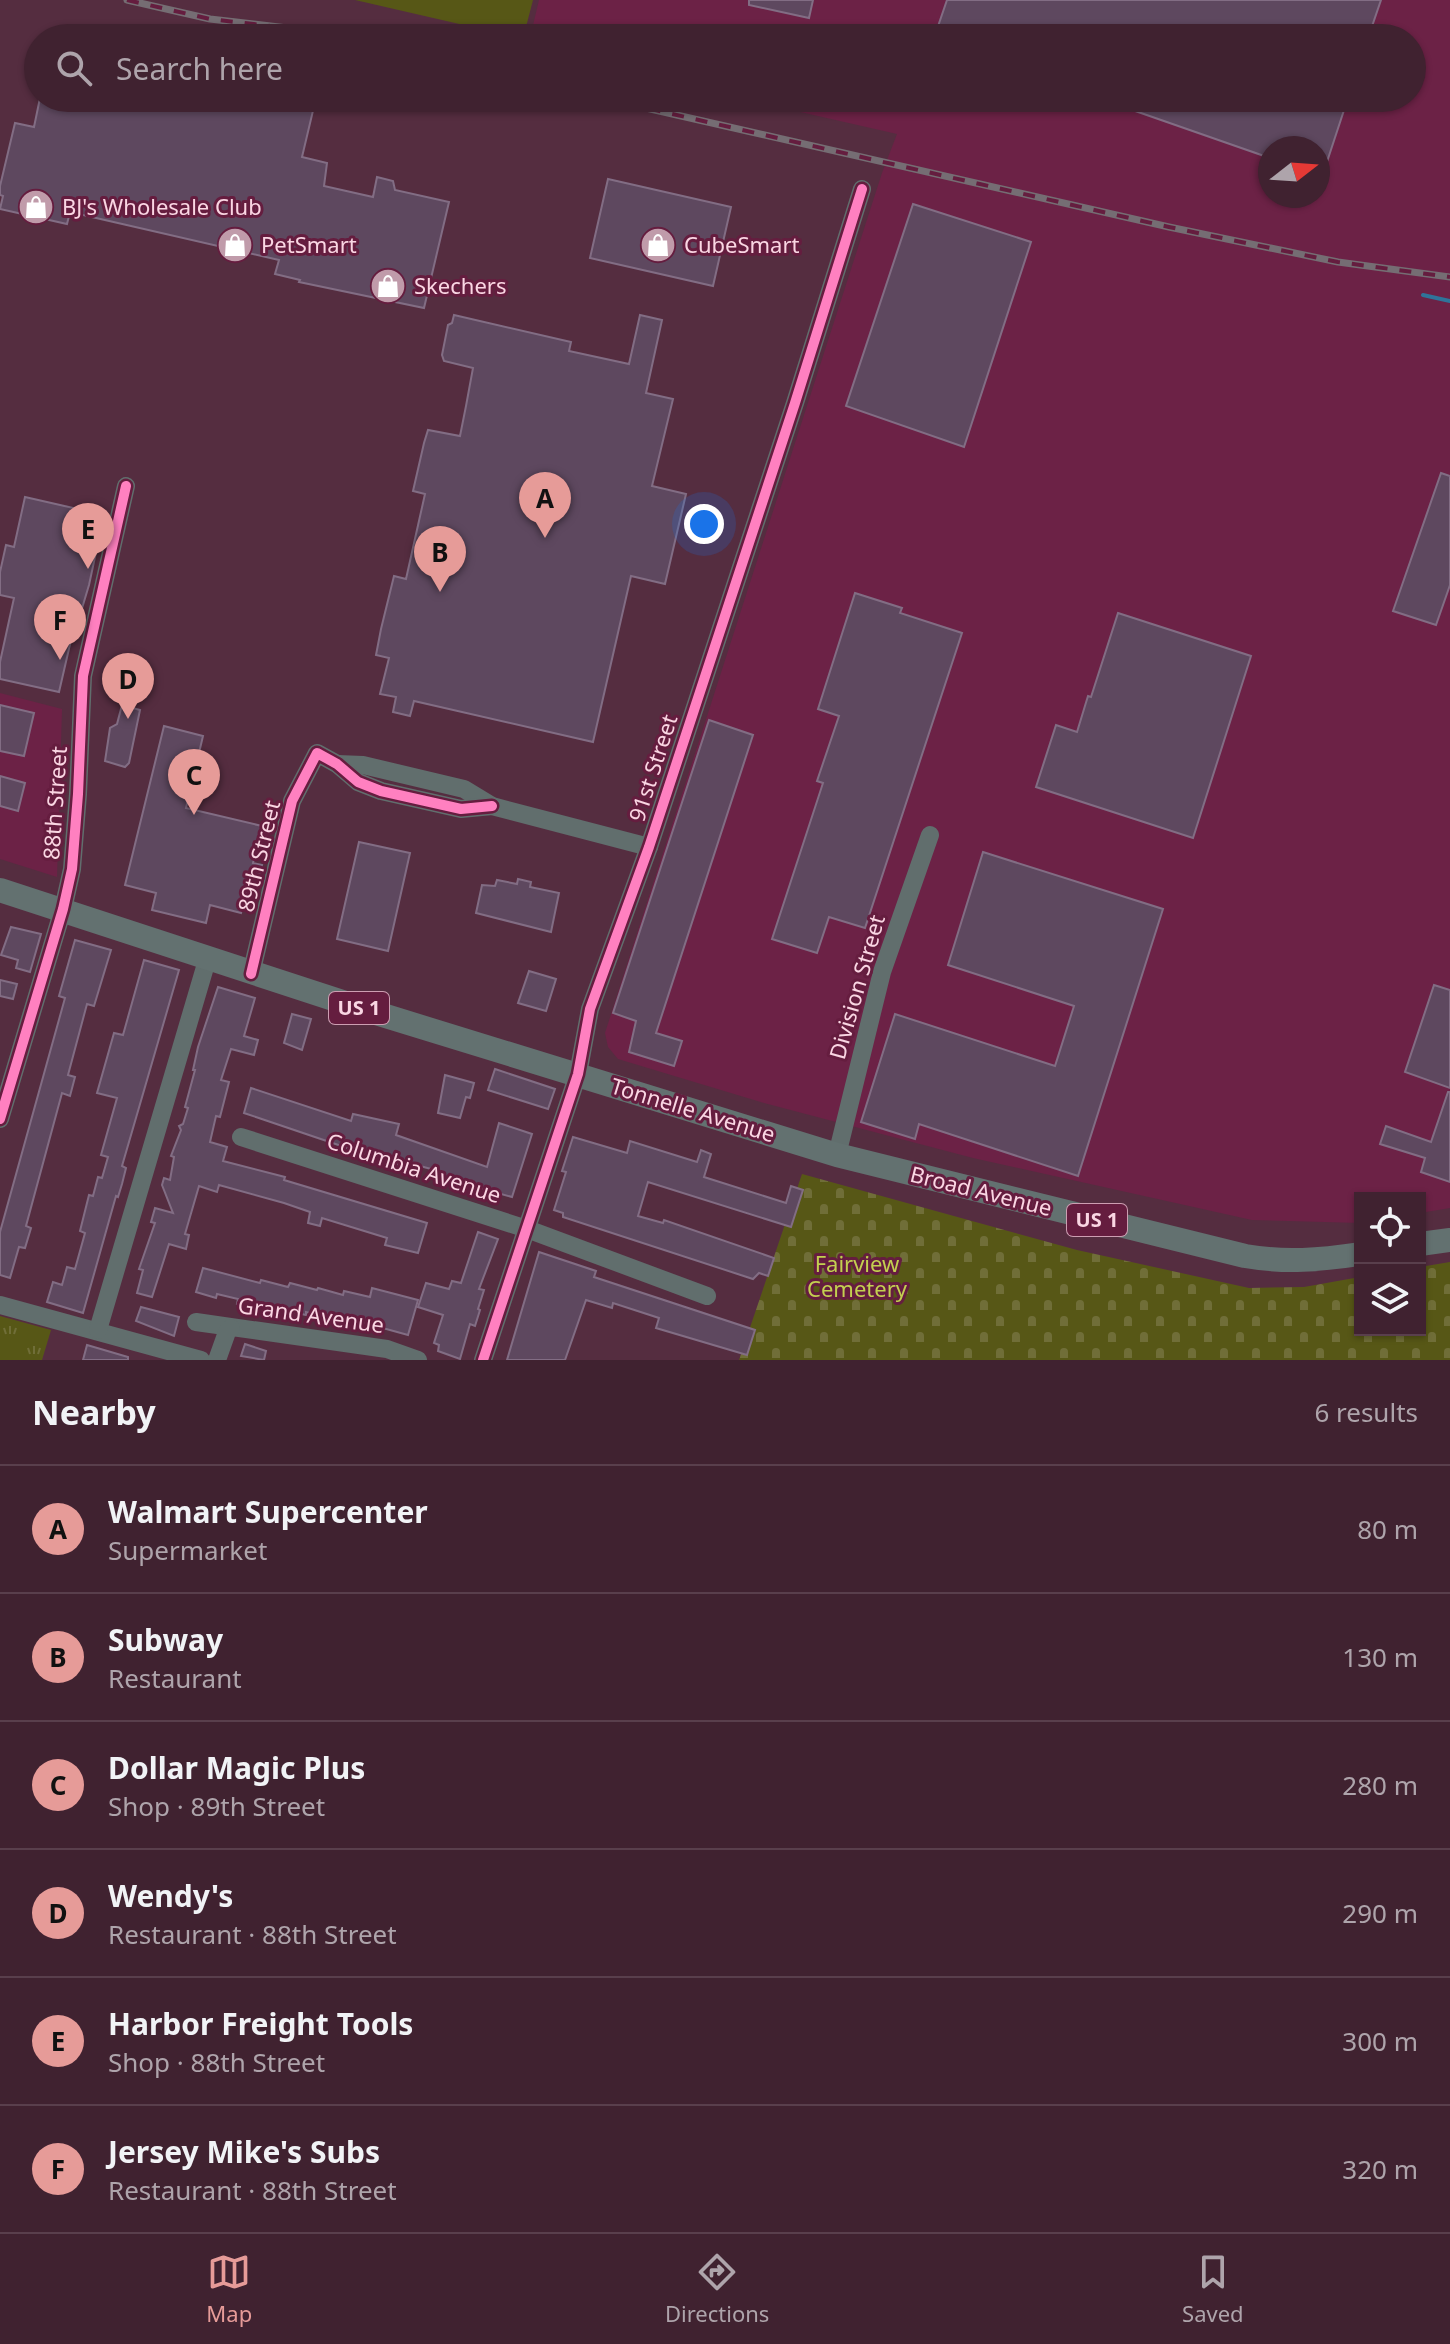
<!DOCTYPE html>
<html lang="en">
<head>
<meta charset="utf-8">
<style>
  :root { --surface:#402230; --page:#472a38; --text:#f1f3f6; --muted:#aea4ab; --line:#593f4c; --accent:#e69b98 }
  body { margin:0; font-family:"Noto Sans",sans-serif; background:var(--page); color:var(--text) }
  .controls { position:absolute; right:24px; bottom:24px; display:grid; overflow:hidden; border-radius:0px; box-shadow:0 2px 6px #0004 }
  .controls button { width:72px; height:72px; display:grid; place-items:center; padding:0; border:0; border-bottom:2px solid var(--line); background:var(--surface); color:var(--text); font:40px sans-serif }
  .compass { position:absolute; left:1258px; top:136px; width:72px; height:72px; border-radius:50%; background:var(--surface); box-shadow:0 2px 6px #0004; rotate:73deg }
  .you { position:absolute; left:704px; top:524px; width:28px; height:28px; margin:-20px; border:6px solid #fff; border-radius:50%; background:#1a73e8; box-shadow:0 0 0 12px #1a73e833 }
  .badge { display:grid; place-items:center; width:52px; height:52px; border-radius:50%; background:var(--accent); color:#111; font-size:26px; font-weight:700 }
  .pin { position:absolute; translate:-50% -66px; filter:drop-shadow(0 2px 4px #0008) }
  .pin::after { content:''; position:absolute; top:42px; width:28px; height:24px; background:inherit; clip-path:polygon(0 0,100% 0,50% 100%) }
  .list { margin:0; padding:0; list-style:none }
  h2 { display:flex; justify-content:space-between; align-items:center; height:104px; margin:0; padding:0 32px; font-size:34px }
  h2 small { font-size:26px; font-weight:400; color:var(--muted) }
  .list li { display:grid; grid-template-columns:52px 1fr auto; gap:24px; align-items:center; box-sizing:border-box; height:128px; padding:0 32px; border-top:2px solid var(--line) }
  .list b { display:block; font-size:30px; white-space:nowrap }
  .list p { margin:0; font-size:26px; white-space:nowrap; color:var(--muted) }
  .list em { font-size:26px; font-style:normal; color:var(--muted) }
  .icon { flex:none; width:44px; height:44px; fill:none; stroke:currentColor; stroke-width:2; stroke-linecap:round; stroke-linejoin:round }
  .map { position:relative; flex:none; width:1450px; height:1360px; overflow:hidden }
  .search { position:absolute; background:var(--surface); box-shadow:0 2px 6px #0004; left:24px; right:24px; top:24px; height:88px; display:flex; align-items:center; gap:20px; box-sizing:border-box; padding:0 28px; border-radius:44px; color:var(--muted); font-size:30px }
  .sheet { height:872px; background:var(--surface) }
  nav { display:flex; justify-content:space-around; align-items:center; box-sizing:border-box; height:112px; border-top:2px solid var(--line); background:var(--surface); font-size:22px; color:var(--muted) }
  nav a { display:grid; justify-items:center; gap:4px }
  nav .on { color:var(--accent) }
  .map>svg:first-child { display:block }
  .built { fill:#6c2246; fill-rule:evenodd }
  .grass { fill:#575716 }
  .cemetery { fill:url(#cemetery-stones) }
  .park { fill:url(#park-tufts) }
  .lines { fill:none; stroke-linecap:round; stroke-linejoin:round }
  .stream { stroke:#2f7399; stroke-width:4 }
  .building { fill:#5e485f; stroke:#826d84; stroke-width:2 }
  .minor { stroke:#616e6d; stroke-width:18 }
  .major { stroke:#637170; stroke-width:24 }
  .rail-casing { stroke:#756d73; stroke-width:7 }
  .rail { stroke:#651d3f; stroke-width:4; stroke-dasharray:12; stroke-linecap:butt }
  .cycleway-casing { stroke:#651d3f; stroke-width:15 }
  .cycleway { stroke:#ff80c0; stroke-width:10 }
  .labels { text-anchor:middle; stroke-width:6; stroke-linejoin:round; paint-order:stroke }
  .shield { fill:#651d3f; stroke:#cd9eb2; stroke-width:2 }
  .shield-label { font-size:20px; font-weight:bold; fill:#fad6e3 }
  .poi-label { font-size:22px; fill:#fad6e3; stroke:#651d3f; text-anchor:start }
  .street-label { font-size:22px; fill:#fad6e3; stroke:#651d3f }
  .park-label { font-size:22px; fill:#c3d050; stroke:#651d3f }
</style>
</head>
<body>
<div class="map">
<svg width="1450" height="1360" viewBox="0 0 1450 1360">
  <defs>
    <pattern id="cemetery-stones" width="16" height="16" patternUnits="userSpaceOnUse" patternTransform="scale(2)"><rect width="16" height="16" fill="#575716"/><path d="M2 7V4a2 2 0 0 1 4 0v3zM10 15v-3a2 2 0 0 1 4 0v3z" fill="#706e38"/></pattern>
    <pattern id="park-tufts" width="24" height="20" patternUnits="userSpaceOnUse" patternTransform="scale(2)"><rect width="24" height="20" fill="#575716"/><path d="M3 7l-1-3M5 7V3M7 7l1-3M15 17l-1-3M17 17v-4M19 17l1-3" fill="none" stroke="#706e38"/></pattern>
  </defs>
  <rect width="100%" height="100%" fill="#552d40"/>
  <!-- built -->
  <g class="built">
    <path d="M539,0H1450V1208L1420,1213V1198H1360V1223L1252,1220L973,1158L764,1103L618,1059L608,1047L605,1033L882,173L897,134L739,98H1412V38H530ZM1270,148H1318V196H1270Z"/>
    <path d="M0,693L62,709L57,877L0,859Z"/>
  </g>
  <!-- grass -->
  <path class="grass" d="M355,0H533L526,27L494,32Z"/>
  <!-- cemetery -->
  <path class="cemetery" d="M802,1174L1077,1250L1249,1288L1304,1287L1360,1277V1330H1420V1267L1450,1262V1360H739Z"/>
  <!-- park -->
  <path class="park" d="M0,1316L51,1330L42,1360H0Z"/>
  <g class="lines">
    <!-- stream -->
    <path class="stream" d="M1423,295L1450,301"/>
  </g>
  <!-- building -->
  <g class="building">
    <path d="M749,0H813L809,18L749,5Z"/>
    <path d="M947,0H1381L1368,38H934Z"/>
    <path d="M40,98H316L302,157L327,163L324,186L373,197L377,177L393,181L395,190L449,202L424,308L299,282L300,280L275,274L279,260L70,212L67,224L0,209L3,196L0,195V186L15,123L34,127Z"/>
    <path d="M1098,98H1348L1320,183H1318V148H1270V158Z"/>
    <path d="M608,179L731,207L713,286L590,258Z"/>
    <path d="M913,204L1031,242L964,447L846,406Z"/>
    <path d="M454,315L571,342L569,351L629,364L640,315L662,320L646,393L673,399L652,486L686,494L665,584L631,576L593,742L414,701L410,716L393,712L396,697L380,694L389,658L376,655L381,629L394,576L406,579L425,494L413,491L424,443L428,430L460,436L466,406L473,368L444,361L442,355L448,325L452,323Z"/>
    <path d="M1441,473L1450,476V585L1436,625L1393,611Z"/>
    <path d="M25,497L104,515L89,585L80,615L77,614L59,692L0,679V662L14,598L0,595V572L6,545L14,547Z"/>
    <path d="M855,593L902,608L900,613L962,633L865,928L829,917L817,953L772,939L823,783L817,781L839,716L818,709Z"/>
    <path d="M1118,613L1251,656L1193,838L1036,787L1056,725L1077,732L1088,696L1091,697Z"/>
    <path d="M0,705L34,713L24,756L0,751Z"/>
    <path d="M122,705L140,710L129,763L125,767L105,761L110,728L117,724Z"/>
    <path d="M709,720L753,735L656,1033L682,1041L674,1066L629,1052L636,1021L613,1013Z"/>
    <path d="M164,726L203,736L186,808L262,826L253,863L262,865L258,879L250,876L241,913L210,905L206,923L152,910L156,893L125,885Z"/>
    <path d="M0,776L25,783L18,811L0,806Z"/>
    <path d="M359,842L410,853L388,951L337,939Z"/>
    <path d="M983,852L1163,909L1078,1176L919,1124L915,1139L861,1122L895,1014L1055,1066L1074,1006L948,965Z"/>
    <path d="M518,879L531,882L530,887L559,893L551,932L476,913L482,885L495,886L497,880L517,884Z"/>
    <path d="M11,927L41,934L30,972L16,968L18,960L1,955Z"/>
    <path d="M75,940L111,950L94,1006L87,1004L68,1075L75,1077L70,1096L62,1093L26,1226L31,1228L25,1248L19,1247L10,1278L0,1275V1232L65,998L59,996Z"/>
    <path d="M144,960L179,970L122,1166L126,1168L122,1184L118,1197L116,1196L83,1313L47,1302L53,1282L62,1285L67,1267L75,1269L85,1233L80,1231L89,1195L93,1196L98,1177L102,1178L108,1157L101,1155L117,1098L97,1093L114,1033L123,1035Z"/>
    <path d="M529,971L556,979L546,1011L518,1003Z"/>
    <path d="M0,980L17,984L13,999L0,996Z"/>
    <path d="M1434,985L1450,990V1088L1405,1072Z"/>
    <path d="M218,987L255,998L244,1036L258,1040L254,1055L231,1049L221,1080L229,1082L220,1117L216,1116L210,1142L227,1147L223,1161L285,1177L284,1180L427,1223L418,1253L385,1245L387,1238L322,1218L320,1226L308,1223L310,1212L284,1203L219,1185L217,1192L199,1186L185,1234L189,1235L186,1249L169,1244L152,1297L137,1293L143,1270L139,1269L155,1223L151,1222L155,1208L173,1213L162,1185L164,1178L170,1180L174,1157L171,1156L181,1130L179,1126L183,1124L188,1108L185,1107L195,1070H193L198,1047Z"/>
    <path d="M292,1014L311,1019L302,1050L284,1043Z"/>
    <path d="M495,1069L555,1089L548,1109L488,1090Z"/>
    <path d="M445,1075L474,1083L470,1098L466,1097L460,1118L438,1113Z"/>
    <path d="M251,1088L351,1121L353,1114L399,1124L396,1135L487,1167L499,1123L532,1134L512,1197L429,1174L431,1169L409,1163L407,1167L368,1155L244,1113Z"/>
    <path d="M1448,1092H1450V1182L1421,1172L1425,1158L1380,1144L1386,1126L1431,1142Z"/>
    <path d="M573,1137L627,1153L630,1141L697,1162L701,1150L711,1154L704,1177L786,1203L791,1186L803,1190L791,1227L648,1182L638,1216L663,1223L664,1220L774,1258L768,1276L759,1273L753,1279L563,1217V1213L554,1210L566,1172L562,1171Z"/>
    <path d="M478,1232L498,1239L479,1289L484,1290L478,1309L480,1310L475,1326L470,1324L460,1359L438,1351L439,1345L434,1343L443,1315L418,1307L426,1283L449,1289L452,1281L461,1283Z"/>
    <path d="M539,1252L596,1271L594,1277L755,1330L747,1355L656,1328L659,1318L613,1303L612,1308L586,1300L565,1360H507Z"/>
    <path d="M203,1268L260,1283L261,1280L288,1287L290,1283L317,1290L318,1288L343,1295L344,1291L370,1297L372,1288L418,1300L408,1335L332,1314L331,1318L306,1312V1315L278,1309L277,1311L251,1304L250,1308L237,1304L238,1299L217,1294L216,1298L196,1292Z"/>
    <path d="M141,1307L179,1317L174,1336L136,1321Z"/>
    <path d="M245,1344L266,1351L264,1360L241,1356Z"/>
    <path d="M87,1345L128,1357V1360H83Z"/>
  </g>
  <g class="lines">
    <!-- minor -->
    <g class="minor">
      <path d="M337,764L363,765L464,789L492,806L649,847"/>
      <path d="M251,974L292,801L317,753L337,764L358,782L381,791L461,809L492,806"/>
      <path d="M0,1119L63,909L72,869L78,794L83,676L126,486"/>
      <path d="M241,1137L527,1229L707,1296"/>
      <path d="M837,1155L882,972L930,835"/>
      <path d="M0,1305L201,1360"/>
      <path d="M196,1322L387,1349L418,1360"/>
      <path d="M98,1330L208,957"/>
      <path d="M217,1360L227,1332L231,1328"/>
      <path d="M483,1360L578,1074L590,1009L649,847L795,403L862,189"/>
    </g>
    <!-- major -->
    <g class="major">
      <path d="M0,890L376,1013L837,1155L1245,1256C1285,1263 1320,1260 1360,1254"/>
      <path d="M1420,1244L1450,1240"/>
    </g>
    <defs>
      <g id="rail">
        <path d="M127,0L210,19L313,31"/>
        <path d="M302,29L340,38"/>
        <path d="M602,98L1169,227L1338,262L1450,277"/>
      </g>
    </defs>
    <!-- rail casing -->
    <use href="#rail" class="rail-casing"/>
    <!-- rail -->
    <use href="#rail" class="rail"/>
    <defs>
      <g id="cycleway">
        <path d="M251,974L292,801L317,753L337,764L358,782L381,791L461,809L492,806"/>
        <path d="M0,1119L63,909L72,869L78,794L83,676L126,486"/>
        <path d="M483,1360L578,1074L590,1009L649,847L795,403L862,189"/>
      </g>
    </defs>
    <!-- cycleway casing -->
    <use href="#cycleway" class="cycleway-casing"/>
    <!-- cycleway -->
    <use href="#cycleway" class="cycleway"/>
  </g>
  <!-- icons -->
  <defs>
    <symbol id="shop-disc" viewBox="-11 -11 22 22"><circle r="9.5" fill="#c09baa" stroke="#651d3f"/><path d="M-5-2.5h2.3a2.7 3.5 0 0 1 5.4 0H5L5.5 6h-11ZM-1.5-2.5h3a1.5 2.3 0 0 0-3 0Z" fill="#fff"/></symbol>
  </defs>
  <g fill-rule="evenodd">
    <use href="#shop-disc" x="16" y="187" width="40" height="40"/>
    <use href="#shop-disc" x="215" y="225" width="40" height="40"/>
    <use href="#shop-disc" x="638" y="225" width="40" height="40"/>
    <use href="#shop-disc" x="368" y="266" width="40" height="40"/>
  </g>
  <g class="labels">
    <!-- shield labels -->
    <g class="shield">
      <rect x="329" y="992" width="60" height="32" rx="6"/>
      <rect x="1067" y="1204" width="60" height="32" rx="6"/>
    </g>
    <g class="shield-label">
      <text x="359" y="1015">US 1</text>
      <text x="1097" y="1227">US 1</text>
    </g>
    <!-- poi labels -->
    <g class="poi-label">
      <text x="62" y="215">BJ's Wholesale Club</text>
      <text x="261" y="253">PetSmart</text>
      <text x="684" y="253">CubeSmart</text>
      <text x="414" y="294">Skechers</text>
    </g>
    <!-- street labels -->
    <g class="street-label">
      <text transform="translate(653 768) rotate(-72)" y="8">91st Street</text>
      <text transform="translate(55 803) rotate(-86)" y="8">88th Street</text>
      <text transform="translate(259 856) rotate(-76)" y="8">89th Street</text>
      <text transform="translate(857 987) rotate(-74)" y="8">Division Street</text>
      <text transform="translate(693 1110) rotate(17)" y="8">Tonnelle Avenue</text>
      <text transform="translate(414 1168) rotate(18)" y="8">Columbia Avenue</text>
      <text transform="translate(981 1191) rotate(14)" y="8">Broad Avenue</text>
      <text transform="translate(311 1315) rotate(8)" y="8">Grand Avenue</text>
    </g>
    <!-- park labels -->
    <g class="park-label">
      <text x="857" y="1272">Fairview<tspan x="857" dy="25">Cemetery</tspan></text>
    </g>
  </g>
</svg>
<div class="controls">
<button><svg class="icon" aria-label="locate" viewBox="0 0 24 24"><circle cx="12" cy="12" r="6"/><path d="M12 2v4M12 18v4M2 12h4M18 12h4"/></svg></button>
<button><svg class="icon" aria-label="layers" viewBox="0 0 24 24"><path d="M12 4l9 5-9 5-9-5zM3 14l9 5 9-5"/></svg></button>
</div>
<svg class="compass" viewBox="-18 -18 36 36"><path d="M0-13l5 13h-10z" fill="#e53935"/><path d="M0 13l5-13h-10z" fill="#aea4ab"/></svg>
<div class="you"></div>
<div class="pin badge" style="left:545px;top:538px">A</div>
<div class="pin badge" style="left:440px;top:592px">B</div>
<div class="pin badge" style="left:194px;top:815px">C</div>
<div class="pin badge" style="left:128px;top:719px">D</div>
<div class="pin badge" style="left:88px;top:569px">E</div>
<div class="pin badge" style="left:60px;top:660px">F</div>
<div class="search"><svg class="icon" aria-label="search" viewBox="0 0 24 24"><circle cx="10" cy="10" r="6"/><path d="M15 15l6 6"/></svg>Search here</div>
</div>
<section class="sheet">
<h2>Nearby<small>6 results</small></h2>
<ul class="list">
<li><span class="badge">A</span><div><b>Walmart Supercenter</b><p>Supermarket</p></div><em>80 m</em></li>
<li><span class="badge">B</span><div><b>Subway</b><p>Restaurant</p></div><em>130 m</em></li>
<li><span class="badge">C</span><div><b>Dollar Magic Plus</b><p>Shop · 89th Street</p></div><em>280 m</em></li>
<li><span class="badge">D</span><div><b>Wendy's</b><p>Restaurant · 88th Street</p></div><em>290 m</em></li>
<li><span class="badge">E</span><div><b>Harbor Freight Tools</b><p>Shop · 88th Street</p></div><em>300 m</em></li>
<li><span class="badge">F</span><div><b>Jersey Mike's Subs</b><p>Restaurant · 88th Street</p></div><em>320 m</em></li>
</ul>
</section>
<nav>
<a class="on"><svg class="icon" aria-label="map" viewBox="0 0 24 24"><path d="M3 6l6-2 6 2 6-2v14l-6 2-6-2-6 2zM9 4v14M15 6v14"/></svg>Map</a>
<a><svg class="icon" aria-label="directions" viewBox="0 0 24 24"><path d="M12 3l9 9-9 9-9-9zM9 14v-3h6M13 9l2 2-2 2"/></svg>Directions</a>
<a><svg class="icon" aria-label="saved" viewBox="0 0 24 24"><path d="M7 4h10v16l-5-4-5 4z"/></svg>Saved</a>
</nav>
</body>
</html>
